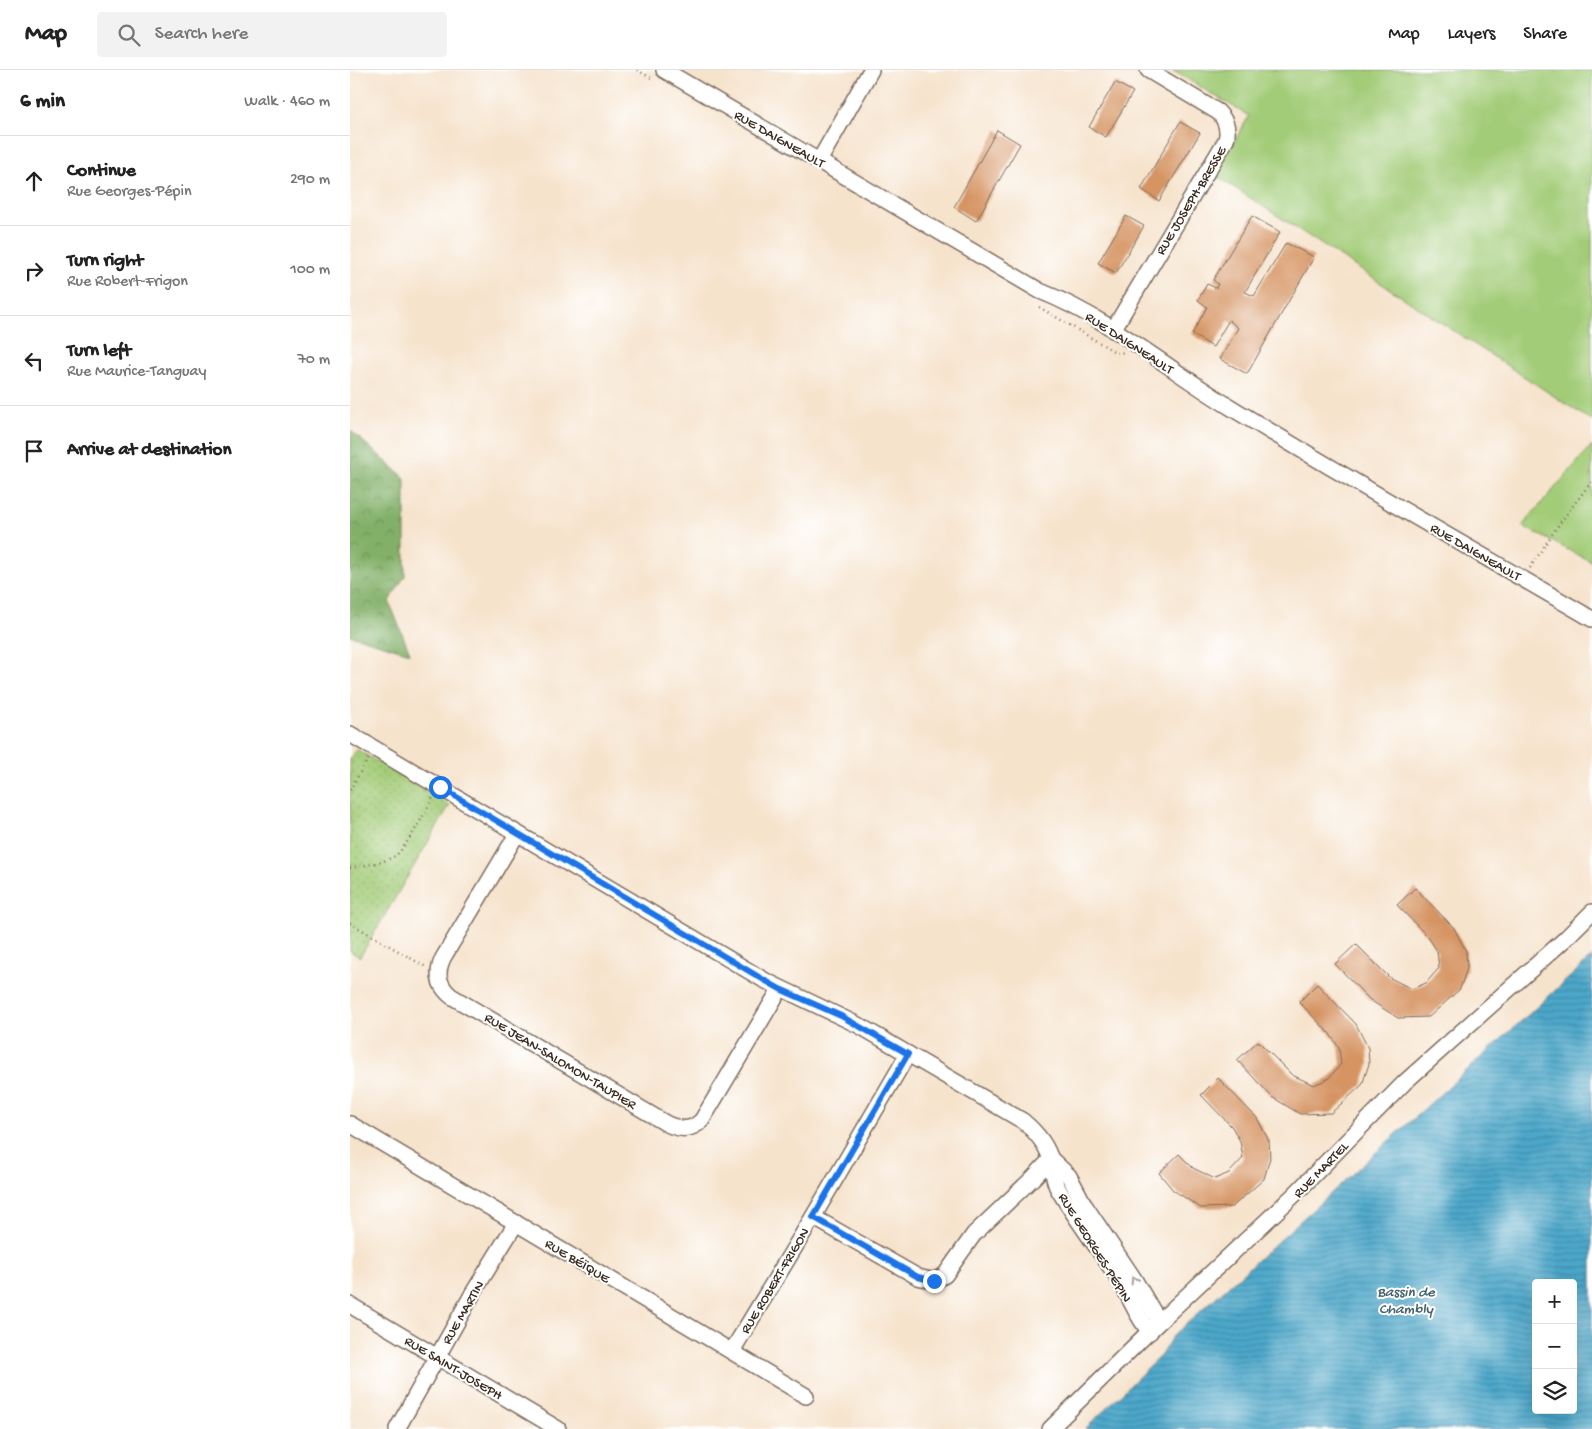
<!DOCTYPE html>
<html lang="en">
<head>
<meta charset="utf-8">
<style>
  :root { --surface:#fff; --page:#f2f2f2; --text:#222; --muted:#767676; --line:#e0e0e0 }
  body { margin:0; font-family:"Gochi Hand",sans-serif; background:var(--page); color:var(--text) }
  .controls { position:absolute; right:15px; bottom:15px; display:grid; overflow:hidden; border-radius:5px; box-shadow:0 5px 20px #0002 }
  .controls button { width:45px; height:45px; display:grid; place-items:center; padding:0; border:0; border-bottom:1px solid var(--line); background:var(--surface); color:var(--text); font:25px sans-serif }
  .stop { position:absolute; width:15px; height:15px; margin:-11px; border:4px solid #1a73e8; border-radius:50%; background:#fff }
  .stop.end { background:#1a73e8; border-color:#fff; box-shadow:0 1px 5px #0008 }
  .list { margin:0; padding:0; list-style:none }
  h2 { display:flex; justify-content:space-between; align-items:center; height:65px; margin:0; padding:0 20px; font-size:21px }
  h2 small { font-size:16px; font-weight:400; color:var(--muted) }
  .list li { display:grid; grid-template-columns:32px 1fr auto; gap:15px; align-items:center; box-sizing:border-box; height:90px; padding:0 20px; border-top:1px solid var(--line) }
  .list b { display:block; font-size:19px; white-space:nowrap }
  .list p { margin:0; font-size:16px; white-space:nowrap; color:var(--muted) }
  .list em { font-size:16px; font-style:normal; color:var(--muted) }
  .icon { flex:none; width:28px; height:28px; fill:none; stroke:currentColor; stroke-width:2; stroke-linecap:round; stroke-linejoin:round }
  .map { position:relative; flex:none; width:1242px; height:1359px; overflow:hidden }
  header { display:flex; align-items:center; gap:30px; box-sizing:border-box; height:70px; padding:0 25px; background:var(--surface); border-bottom:1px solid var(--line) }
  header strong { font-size:24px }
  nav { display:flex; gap:28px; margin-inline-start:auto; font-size:18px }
  .search { width:350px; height:45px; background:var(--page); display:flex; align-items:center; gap:12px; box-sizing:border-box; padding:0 18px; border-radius:5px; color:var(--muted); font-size:19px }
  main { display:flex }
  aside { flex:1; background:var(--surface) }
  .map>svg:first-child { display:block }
  .grass { fill:#a3cc78; stroke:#6f7b4b }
  .forest { fill:url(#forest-crowns); stroke:#5e6d43 }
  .park { fill:url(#park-dots); stroke:#6f7b4b }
  .water { fill:url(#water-rules); stroke:#446874; fill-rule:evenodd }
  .building { fill:#d69463 }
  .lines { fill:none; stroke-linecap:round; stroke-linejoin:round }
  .minor-casing { stroke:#7c6b5b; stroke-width:18 }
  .path { stroke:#7c6b5b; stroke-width:2.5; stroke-dasharray:1 4; stroke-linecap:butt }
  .minor { stroke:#fff; stroke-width:15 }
  .oneway { stroke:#a79f9a }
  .route { stroke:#1a73e8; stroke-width:6 }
  .labels { text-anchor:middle; stroke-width:4; stroke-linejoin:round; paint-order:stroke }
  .street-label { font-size:14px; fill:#3b2a1e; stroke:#fff }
  .water-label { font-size:15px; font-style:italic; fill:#43626b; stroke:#fff }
</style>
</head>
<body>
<header>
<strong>Map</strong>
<div class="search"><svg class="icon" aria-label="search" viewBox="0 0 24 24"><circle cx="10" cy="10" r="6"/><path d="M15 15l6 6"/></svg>Search here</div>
<nav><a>Map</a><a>Layers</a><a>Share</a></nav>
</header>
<main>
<aside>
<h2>6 min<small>Walk · 460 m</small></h2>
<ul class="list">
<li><svg class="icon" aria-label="ahead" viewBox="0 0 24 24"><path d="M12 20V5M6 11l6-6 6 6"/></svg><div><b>Continue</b><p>Rue Georges-Pépin</p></div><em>290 m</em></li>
<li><svg class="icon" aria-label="right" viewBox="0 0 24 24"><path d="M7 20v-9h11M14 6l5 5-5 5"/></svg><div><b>Turn right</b><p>Rue Robert-Frigon</p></div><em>100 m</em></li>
<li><svg class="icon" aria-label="left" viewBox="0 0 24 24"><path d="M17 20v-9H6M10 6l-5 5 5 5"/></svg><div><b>Turn left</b><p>Rue Maurice-Tanguay</p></div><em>70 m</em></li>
<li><svg class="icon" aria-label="arrive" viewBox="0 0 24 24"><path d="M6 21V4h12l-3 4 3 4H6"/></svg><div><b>Arrive at destination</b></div></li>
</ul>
</aside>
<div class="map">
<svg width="1242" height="1359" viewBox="0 0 1242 1359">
  <defs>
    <pattern id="forest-crowns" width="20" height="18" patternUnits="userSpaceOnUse" patternTransform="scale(1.25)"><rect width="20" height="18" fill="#82b068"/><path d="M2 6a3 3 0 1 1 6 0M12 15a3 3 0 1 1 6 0" fill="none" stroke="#6c8f55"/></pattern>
    <pattern id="park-dots" width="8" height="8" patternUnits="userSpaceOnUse" patternTransform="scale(1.25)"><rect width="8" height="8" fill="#a3cc78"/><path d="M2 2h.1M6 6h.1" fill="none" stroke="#8daf67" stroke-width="1.8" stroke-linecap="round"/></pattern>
    <pattern id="water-rules" width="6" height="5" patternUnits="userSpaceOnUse" patternTransform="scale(1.25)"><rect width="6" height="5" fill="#4ca7ca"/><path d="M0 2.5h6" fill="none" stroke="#4088a3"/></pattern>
  </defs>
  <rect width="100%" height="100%" fill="#fff"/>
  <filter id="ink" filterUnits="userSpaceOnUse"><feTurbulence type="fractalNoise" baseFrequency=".02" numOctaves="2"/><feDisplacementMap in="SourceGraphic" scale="10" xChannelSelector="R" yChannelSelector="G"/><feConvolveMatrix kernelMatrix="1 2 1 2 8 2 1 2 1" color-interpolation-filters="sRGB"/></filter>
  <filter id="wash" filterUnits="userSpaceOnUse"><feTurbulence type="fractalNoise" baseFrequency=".0096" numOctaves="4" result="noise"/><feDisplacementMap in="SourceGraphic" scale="20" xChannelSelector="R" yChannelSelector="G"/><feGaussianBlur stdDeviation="1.12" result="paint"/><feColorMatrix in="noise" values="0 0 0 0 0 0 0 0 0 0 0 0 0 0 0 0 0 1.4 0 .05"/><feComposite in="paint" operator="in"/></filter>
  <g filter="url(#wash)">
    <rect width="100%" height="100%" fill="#f6e3cc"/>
    <!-- grass -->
    <g class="grass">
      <path d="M822,0H1242V351L865,105L899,46Z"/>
      <path d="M1242,375V492L1172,456Z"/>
    </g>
    <!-- forest -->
    <path class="forest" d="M0,360L55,408V506L39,531L60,583L0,565Z"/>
    <!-- park -->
    <path class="park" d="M6,679L100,735L10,887L0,881V689Z"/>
    <!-- water -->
    <path class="water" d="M1242,887V1359H735L811,1285L822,1267ZM1186,1213H1223V1340H1186Z"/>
    <g id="blocks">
      <!-- building -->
      <g class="building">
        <path d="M765,12L783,22L756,67L739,57Z"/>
        <path d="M830,52L850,63L809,131L791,119Z"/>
        <path d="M647,60L670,74L626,151L604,137Z"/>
        <path d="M776,146L794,156L766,203L748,193Z"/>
        <path d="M902,146L930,162L895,222L904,226L936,173L964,187L897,304L870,289L888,258L879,250L863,277L842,264L857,237L848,230L857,214L866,218L868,214L863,210Z"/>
        <path d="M1065,818L1104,858L1116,881L1117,898L1110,919L1079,947L1048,948L1020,930L985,894L1006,874L1040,908L1062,919L1076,913L1089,898L1087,881L1078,867L1047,835Z"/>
        <path d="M967,914L1006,954L1018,978L1019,994L1012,1015L981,1043L950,1044L922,1027L887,990L908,971L942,1005L964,1015L978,1009L991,994L989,978L980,964L949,932Z"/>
        <path d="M868,1008L907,1048L919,1071L920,1088L914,1109L882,1137L851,1138L823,1120L809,1103L829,1084L843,1098L865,1109L879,1103L893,1088L890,1071L882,1057L851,1025Z"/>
      </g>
    </g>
  </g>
  <g filter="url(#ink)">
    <use href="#blocks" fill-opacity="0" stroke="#7c6b5b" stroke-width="1"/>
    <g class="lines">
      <defs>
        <g id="minor">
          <path d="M314,0L690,221C758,248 815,297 877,335C997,409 1120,478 1242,549"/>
          <path d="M469,91L521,0"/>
          <path d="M763,260L876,70C879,59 876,50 868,42L798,0"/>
          <path d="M0,664L414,910L510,956L673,1051C686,1062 697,1074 701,1091C703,1099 703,1109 707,1117C726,1150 750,1180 771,1213C781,1229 787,1248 800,1262"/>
          <path d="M167,764L93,888C86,903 88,915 101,926L317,1054C331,1060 341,1061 352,1050L430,919"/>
          <path d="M0,1054L456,1326"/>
          <path d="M701,1089L719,1106L735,1136L784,1209L804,1243L811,1250"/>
          <path d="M463,1147L568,1207L584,1211L595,1205L624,1164L684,1107L701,1089"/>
          <path d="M0,1235L208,1359"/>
          <path d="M382,1281L463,1147L558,984"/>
          <path d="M47,1359L123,1223L166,1153"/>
          <path d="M700,1359L811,1250L943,1126L1055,1012L1214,870L1242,842"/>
        </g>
      </defs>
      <!-- minor casing -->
      <use href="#minor" class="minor-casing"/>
      <!-- path -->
      <g class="path">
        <path d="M287,0L303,9"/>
        <path d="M689,237L765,282L769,283L776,282"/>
        <path d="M1180,498L1209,454L1242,411"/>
        <path d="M0,720L18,689"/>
        <path d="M0,798C13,795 30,794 43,787C56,780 74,743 83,728"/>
        <path d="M0,853L76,897"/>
      </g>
      <!-- minor -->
      <use href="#minor" class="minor"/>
    </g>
    <!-- one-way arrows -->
    <defs><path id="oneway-chevron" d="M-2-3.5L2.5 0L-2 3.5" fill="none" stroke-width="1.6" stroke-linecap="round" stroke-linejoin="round" transform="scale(1.25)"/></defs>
    <use class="oneway" href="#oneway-chevron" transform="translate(784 1210) rotate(-122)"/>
  </g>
  <g class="lines" filter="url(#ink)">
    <!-- route -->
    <path class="route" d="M90,717L414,910L430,919L491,946L558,984L463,1147L568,1207L584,1211"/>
  </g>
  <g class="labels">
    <!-- street labels -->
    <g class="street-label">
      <text transform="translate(430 68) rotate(30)" y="5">RUE DAIGNEAULT</text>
      <text transform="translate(840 130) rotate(-59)" y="5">RUE JOSEPH-BRESSE</text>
      <text transform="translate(780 272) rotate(33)" y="5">RUE DAIGNEAULT</text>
      <text transform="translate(1126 481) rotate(30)" y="5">RUE DAIGNEAULT</text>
      <text transform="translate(211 990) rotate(31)" y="5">RUE JEAN-SALOMON-TAUPIER</text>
      <text transform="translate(970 1099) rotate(-46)" y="5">RUE MARTEL</text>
      <text transform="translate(746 1177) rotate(58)" y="5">RUE GEORGES-PÉPIN</text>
      <text transform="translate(228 1190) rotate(31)" y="5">RUE BÉÏQUE</text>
      <text transform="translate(424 1210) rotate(-59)" y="5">RUE ROBERT-FRIGON</text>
      <text transform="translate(112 1242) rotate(-60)" y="5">RUE MARTIN</text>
      <text transform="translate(104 1297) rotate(31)" y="5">RUE SAINT-JOSEPH</text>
    </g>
    <!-- water labels -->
    <g class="water-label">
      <text x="1056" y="1226">Bassin de<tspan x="1056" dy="17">Chambly</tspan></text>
    </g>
  </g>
</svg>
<div class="controls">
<button>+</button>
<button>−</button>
<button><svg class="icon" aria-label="layers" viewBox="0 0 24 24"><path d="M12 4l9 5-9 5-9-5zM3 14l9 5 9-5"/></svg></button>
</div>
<div class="stop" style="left:90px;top:717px"></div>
<div class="stop end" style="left:584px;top:1211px"></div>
</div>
</main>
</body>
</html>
